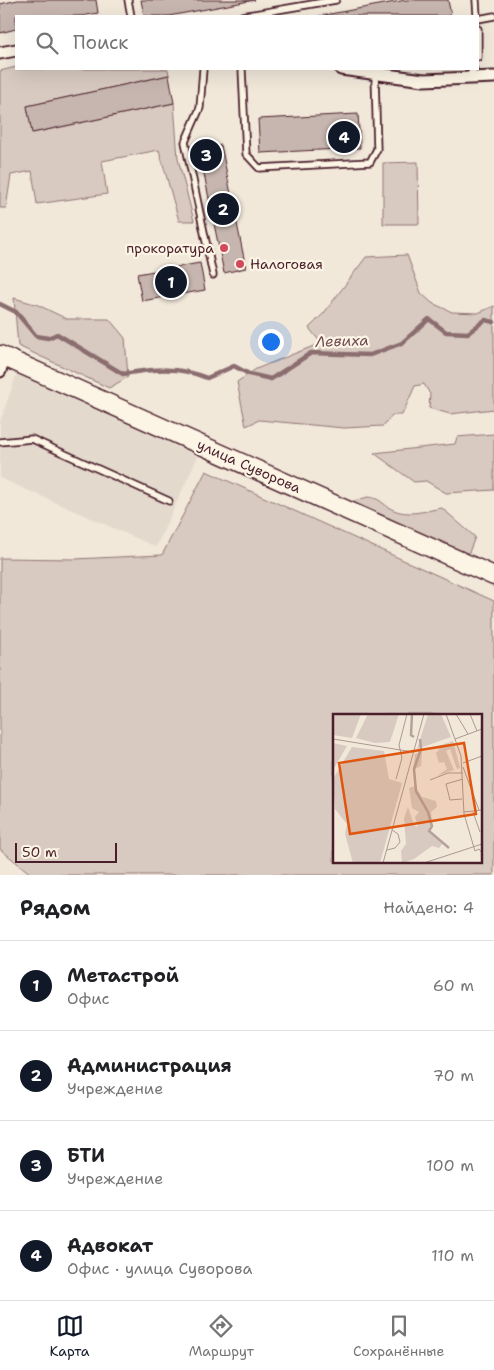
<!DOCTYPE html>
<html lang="ru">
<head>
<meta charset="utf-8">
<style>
  :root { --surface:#fff; --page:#f6f6f6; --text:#202124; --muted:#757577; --line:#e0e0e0; --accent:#111827 }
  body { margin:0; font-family:"Shantell Sans",sans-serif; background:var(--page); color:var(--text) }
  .scale { position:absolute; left:15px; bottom:12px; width:102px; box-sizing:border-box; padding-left:5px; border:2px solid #4a1f2b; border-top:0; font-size:14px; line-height:18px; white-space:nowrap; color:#4a1f2b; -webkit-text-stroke:4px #fcf5e5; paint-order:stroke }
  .you { position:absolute; left:270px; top:341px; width:18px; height:18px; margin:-12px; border:4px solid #fff; border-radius:50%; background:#1a73e8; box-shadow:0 0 0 8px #1a73e833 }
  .badge { display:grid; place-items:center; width:32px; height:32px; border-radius:50%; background:var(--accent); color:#fff; font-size:16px; font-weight:700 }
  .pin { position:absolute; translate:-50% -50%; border:2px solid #fff; box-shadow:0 1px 5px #0006 }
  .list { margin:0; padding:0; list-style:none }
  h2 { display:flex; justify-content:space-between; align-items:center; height:65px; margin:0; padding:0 20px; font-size:21px }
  h2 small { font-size:16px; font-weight:400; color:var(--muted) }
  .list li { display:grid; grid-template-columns:32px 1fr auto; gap:15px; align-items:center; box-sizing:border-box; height:90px; padding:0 20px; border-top:1px solid var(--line) }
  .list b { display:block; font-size:19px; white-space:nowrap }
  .list p { margin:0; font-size:16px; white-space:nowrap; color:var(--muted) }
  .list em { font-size:16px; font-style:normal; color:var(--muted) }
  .icon { flex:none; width:28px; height:28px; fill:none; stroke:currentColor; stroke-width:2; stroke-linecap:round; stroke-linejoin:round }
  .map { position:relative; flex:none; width:494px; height:875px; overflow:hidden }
  .search { position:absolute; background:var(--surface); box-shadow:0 5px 20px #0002; left:15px; right:15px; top:15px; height:55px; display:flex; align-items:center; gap:12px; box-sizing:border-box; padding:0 18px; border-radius:0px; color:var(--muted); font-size:19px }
  .sheet { height:425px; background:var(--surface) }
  nav { display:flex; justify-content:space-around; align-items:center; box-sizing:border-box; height:70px; border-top:1px solid var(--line); background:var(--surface); font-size:14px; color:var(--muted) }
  nav a { display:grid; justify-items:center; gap:2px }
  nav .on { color:var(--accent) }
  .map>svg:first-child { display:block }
  .built { fill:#e4d9cd }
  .green { fill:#d8cac0; stroke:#917476; fill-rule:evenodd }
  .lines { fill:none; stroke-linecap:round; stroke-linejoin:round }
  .stream { stroke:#8b6d6f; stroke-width:4.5 }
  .building { fill:#c7b6af; stroke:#4a1f2b }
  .lane-casing { stroke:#4a1f2b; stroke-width:9 }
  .street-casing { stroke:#4a1f2b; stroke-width:15 }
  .primary-casing { stroke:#4a1f2b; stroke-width:21 }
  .lane { stroke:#fcf5e5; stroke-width:5.5 }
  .street { stroke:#fcf5e5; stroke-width:11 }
  .primary { stroke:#fcf5e5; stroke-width:18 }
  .poi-dot { fill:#d1495b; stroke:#fcf5e5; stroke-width:2 }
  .labels { text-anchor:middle; stroke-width:4.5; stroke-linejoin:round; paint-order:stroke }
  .poi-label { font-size:14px; fill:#4a1f2b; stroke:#fcf5e5; text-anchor:end }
  .street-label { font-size:14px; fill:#4a1f2b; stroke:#fcf5e5 }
  .water-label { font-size:15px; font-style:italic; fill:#704c53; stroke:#fcf5e5 }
  .inset-river { fill:none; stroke:#b6a19c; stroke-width:2.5 }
  .inset-road { fill:none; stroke:#ae9894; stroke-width:1 }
  .view { fill:#e0560e; fill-opacity:0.15; stroke:#e0560e; stroke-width:2.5 }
  .inset-edge { fill:none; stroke:#4a1f2b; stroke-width:2.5 }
</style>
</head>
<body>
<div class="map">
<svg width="494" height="875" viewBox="0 0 494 875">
  <rect width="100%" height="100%" fill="#f1e8da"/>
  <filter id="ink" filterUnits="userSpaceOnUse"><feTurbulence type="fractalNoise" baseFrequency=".02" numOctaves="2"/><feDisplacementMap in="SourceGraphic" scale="10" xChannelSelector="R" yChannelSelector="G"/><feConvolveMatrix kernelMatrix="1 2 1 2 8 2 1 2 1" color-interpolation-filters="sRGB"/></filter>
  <g filter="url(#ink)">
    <!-- built -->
    <path class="built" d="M17,373L198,456L156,547L0,478V422Z"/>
    <!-- green -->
    <g class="green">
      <path d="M16,67V69H168L169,75L27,106L33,133L174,103L178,159L194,221H179L159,150L102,161L107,194L37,204L32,171L11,175L6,208H0V71Z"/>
      <path d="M418,162L419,224H383V163Z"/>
      <path d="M407,255L421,293L432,303L452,312L478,313L494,306V409L450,414L429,408L430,394L424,384L415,386L402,415H392L383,426L344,428L259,420L246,426L237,382L256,369L321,343L309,328L324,313L366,257Z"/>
      <path d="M14,298L38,305L67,319H109L125,338L128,377L109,388L18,346Z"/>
      <path d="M494,434V490L446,493L426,481L414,482L374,453L455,444L457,437Z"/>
      <path d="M206,471L494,601V875H32L0,849V558L74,559L162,555ZM334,715H480V861H334Z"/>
      <path d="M368,497C378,498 380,501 388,507C405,518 424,511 442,508L475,537L468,555L350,502Z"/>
    </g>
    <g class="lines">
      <!-- stream -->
      <path class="stream" d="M0,304L16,312L36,336L48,338L57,334L123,374C153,369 179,366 207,378L234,366L249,374L271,379L311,353L370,355L402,343L429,319L446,332L468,333L485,320L494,322"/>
    </g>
    <!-- building -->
    <g class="building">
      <path d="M18,0H96L98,13L81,16H16V29L0,33V4Z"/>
      <path d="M141,0H255L169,16H144Z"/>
      <path d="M406,0H448L451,16H319Z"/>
      <path d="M169,75L174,103L32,133L27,106Z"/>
      <path d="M358,114L360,148L260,153L258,119Z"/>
      <path d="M221,145L246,268L224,273L199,149Z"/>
      <path d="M200,263L205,290L142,301L137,274Z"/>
    </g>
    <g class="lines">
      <defs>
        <g id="lane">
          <path d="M128,0L131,16"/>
          <path d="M476,0L477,16"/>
          <path d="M242,16L336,0"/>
          <path d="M478,19L494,16"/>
          <path d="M478,29V57"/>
          <path d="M203,69L200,108L185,142L213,275"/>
          <path d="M242,69L246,154L259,168L370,162L377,149L375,75"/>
          <path d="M468,77L474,69"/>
          <path d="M0,442L32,439L169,501"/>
        </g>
        <g id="street">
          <path d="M0,53L16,50"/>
          <path d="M341,69L424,80L494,77"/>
          <path d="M0,371L3,357"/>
        </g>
        <path id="primary" d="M0,355L494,576"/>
      </defs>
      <!-- lane casing -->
      <use href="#lane" class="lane-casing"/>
      <!-- street casing -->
      <use href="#street" class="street-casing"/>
      <!-- primary casing -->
      <use href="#primary" class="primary-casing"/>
      <!-- lane -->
      <use href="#lane" class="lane"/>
      <!-- street -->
      <use href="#street" class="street"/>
      <!-- primary -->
      <use href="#primary" class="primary"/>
    </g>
  </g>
  <!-- markers -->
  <g class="poi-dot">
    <circle cx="224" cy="248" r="5"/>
    <circle cx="240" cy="264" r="5"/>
  </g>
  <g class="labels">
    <!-- poi labels -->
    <g class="poi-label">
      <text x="214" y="253">прокоратура</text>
      <text x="250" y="269" text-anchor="start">Налоговая</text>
    </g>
    <!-- street labels -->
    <g class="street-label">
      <text transform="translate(249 466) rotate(24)" y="5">улица Суворова</text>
    </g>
    <!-- water labels -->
    <g class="water-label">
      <text transform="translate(342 341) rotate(-2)" y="5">Левиха</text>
    </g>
  </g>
  <!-- overview -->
  <g transform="translate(333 714)">
    <rect width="149" height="149" fill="#f1e8da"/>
    <path d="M0,0H28L19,24L0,21ZM35,0H66L57,28L42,29L23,24ZM95,0H108L118,23L84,35ZM120,27L127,54L124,55L117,35L113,37L121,56L104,62L114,55L111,48L106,49L103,39L107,35L102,33ZM0,29L14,32L0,56ZM19,33L51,37L56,65L69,69L47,149H20L12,120L14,110L2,95L0,65ZM89,38L88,52L80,56L82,40ZM82,72L89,83L103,87L104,93L98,98L99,110L95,116L110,129L106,134L99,132L81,145L69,149L68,137L73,130L71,104L75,93L81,111L85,113L82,103L86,98L79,94L76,74Z" fill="#d8cac0"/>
    <path class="inset-river" d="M79,0L78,21L81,23M87,25L88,35L81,55L83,77L95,98L99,112L96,117L116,134"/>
    <path class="inset-road" d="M113,0L128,42L131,100L142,137L146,135L149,139M123,0L135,20M137,0L144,17M0,25L80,38M122,25L149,15M130,49L149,42M130,53L146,96M63,65L69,44L66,31L74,0M97,66L115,59H130M129,85L117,86L113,70L130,65M131,98L149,96M140,98L147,118M54,136L62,134L67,128L65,120L59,116M50,149L91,0M91,149L149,130"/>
    <path class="view" d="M131,29L143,100L17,120L6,49Z"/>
    <rect width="149" height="149" class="inset-edge"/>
  </g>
</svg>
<div class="scale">50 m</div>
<div class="you"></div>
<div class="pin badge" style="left:171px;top:282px">1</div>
<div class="pin badge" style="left:223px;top:209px">2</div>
<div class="pin badge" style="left:206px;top:155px">3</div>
<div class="pin badge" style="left:344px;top:137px">4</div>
<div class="search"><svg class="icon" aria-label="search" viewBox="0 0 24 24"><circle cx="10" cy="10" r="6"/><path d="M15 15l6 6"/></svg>Поиск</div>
</div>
<section class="sheet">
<h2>Рядом<small>Найдено: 4</small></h2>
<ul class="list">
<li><span class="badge">1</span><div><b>Метастрой</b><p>Офис</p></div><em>60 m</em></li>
<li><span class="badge">2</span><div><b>Администрация</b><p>Учреждение</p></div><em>70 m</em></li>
<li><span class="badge">3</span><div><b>БТИ</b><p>Учреждение</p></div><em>100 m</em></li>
<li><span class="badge">4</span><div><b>Адвокат</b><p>Офис · улица Суворова</p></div><em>110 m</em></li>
</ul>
</section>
<nav>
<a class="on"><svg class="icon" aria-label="map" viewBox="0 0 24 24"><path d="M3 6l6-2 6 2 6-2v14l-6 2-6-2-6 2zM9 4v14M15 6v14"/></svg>Карта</a>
<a><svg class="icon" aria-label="directions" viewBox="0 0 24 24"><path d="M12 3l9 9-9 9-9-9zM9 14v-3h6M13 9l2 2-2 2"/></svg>Маршрут</a>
<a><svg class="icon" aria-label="saved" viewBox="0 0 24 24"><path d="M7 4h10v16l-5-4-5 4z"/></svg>Сохранённые</a>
</nav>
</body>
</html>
